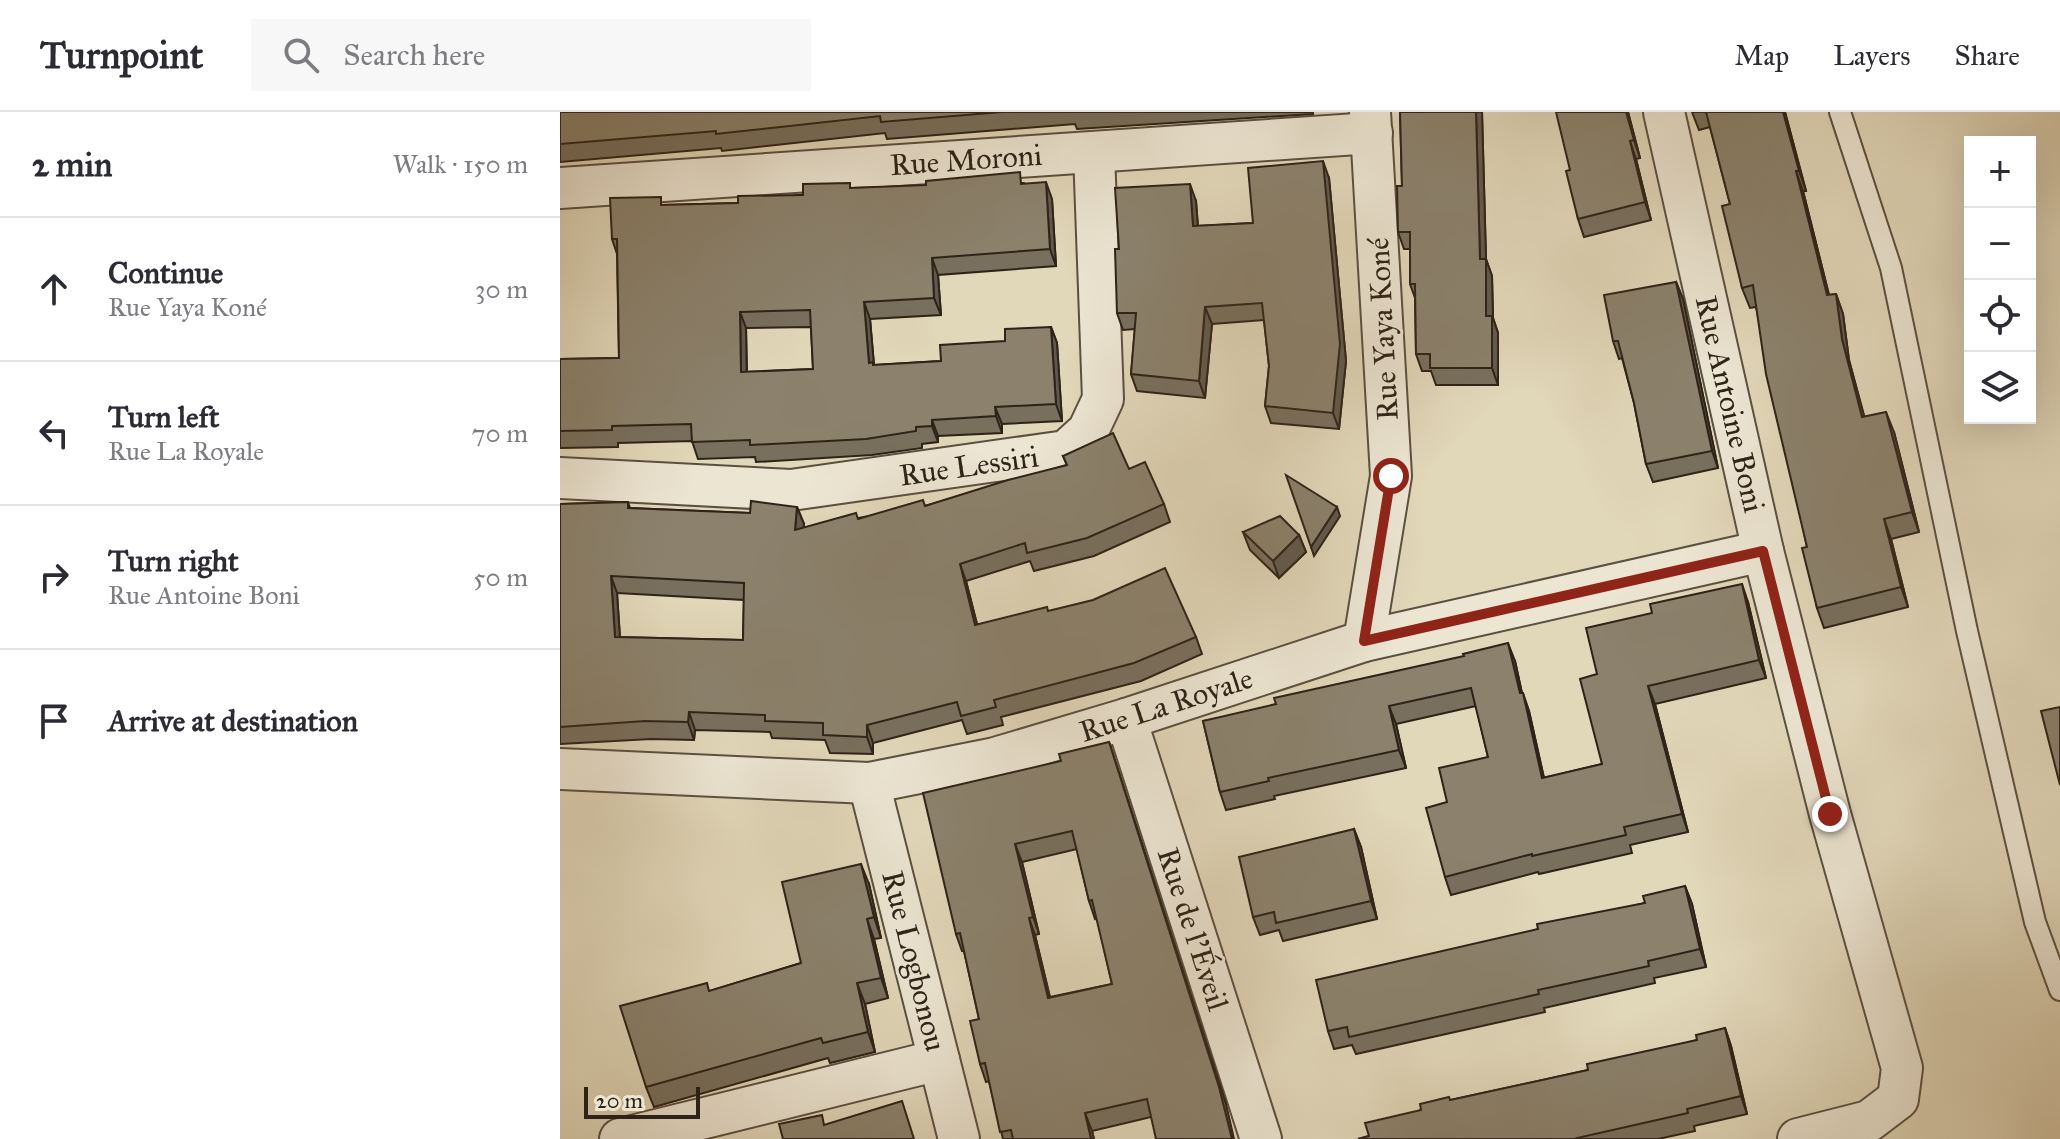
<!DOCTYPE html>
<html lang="en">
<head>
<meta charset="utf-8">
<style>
  :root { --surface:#fff; --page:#f7f7f7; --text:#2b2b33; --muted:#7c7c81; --line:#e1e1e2 }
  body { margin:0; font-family:"IM FELL Great Primer",serif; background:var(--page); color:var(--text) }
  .controls { position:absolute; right:24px; top:24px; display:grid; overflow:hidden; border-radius:0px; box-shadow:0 8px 32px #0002 }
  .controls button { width:72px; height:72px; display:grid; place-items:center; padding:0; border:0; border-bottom:2px solid var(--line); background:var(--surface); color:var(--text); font:40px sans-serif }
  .scale { position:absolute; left:24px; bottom:20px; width:116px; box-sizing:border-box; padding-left:8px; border:4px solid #2e2318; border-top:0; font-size:22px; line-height:28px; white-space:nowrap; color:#2e2318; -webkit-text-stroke:6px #ece5d2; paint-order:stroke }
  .stop { position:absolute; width:24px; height:24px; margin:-18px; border:6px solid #8f2418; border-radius:50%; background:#fff }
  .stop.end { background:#8f2418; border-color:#fff; box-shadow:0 2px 8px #0008 }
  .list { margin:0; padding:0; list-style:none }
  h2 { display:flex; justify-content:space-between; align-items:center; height:104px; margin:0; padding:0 32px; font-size:34px }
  h2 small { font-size:26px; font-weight:400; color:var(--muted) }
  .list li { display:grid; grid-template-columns:52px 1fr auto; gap:24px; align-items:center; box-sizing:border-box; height:144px; padding:0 32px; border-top:2px solid var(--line) }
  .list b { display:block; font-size:30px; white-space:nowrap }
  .list p { margin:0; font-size:26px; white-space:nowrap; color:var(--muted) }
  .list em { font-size:26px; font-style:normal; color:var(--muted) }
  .icon { flex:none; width:44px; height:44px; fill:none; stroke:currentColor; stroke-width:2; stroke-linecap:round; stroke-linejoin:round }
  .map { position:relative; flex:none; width:1500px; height:1027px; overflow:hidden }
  header { display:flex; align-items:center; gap:48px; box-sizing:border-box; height:112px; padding:0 40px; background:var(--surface); border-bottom:2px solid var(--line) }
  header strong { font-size:38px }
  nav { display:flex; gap:44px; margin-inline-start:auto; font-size:28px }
  .search { width:560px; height:72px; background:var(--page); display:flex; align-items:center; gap:20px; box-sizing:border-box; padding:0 28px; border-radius:0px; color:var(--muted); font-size:30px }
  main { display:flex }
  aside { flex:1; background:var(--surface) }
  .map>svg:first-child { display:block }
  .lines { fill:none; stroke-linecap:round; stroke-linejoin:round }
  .service-casing { stroke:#5b5040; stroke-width:24 }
  .minor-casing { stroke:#5b5040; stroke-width:44 }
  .service { stroke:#ece5d2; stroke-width:20 }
  .minor { stroke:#ece5d2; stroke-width:40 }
  .wall { fill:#786f5d; stroke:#2e2318; stroke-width:2; fill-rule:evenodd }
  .shaded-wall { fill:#615a4c; stroke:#2e2318; stroke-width:2 }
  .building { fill:#8b816c; stroke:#2e2318; stroke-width:2; fill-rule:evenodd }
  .route { stroke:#8f2418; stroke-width:10 }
  .labels { text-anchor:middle; stroke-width:6; stroke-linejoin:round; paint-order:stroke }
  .street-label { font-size:30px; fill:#2e2318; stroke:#ece5d2 }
</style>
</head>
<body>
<header>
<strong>Turnpoint</strong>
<div class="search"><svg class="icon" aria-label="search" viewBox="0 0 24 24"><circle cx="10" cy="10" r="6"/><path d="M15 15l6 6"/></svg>Search here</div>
<nav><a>Map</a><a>Layers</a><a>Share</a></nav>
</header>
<main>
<aside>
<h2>2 min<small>Walk · 150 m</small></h2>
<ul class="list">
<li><svg class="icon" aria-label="ahead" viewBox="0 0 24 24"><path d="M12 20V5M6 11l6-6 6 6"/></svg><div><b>Continue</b><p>Rue Yaya Koné</p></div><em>30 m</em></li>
<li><svg class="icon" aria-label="left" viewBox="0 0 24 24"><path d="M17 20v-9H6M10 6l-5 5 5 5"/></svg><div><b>Turn left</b><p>Rue La Royale</p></div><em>70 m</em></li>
<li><svg class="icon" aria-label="right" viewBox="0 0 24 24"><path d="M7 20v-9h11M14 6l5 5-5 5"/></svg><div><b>Turn right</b><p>Rue Antoine Boni</p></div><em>50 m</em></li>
<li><svg class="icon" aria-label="arrive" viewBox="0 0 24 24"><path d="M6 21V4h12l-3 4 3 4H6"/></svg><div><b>Arrive at destination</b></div></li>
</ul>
</aside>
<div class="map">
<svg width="1500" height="1027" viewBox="0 0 1500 1027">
  <rect width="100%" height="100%" fill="#e1d7b9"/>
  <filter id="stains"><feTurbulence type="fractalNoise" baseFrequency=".0025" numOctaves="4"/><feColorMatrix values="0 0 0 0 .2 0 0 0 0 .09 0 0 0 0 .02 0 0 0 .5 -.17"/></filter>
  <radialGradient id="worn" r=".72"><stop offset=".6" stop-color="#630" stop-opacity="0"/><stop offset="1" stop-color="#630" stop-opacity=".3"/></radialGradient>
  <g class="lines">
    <defs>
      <path id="service" d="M1280,0L1331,156L1407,519L1475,810L1500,878"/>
      <g id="minor">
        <path d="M1104,0L1203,439L1270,702L1342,956L1338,987L1309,1009L1238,1027"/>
        <path d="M0,76L812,21"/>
        <path d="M0,366L231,378L506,339L528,319L543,287L534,40"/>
        <path d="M804,529L831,364L810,0"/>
        <path d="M566,607L701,1027"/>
        <path d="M0,657L309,671L435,646L566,607L804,529L1203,439"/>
        <path d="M309,671L399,1027"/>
        <path d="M60,1027L379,948"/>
      </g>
    </defs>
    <!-- service casing -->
    <use href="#service" class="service-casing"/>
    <!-- minor casing -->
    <use href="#minor" class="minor-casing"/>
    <!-- service -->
    <use href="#service" class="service"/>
    <!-- minor -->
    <use href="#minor" class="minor"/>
  </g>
  <!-- wall -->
  <g class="wall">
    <path d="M0,0H753V2L517,17L515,12L327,27L325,21L162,39L161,36L0,50Z"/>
    <path d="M840,0H922L926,147L932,164L933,206L938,221V273H876L871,259H862L856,242L855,186L850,172V137H844L838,120L842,74Z"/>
    <path d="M1068,0L1080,46L1076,47L1091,108L1024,125L1018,107L1010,58Z"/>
    <path d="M1132,0H1225L1246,79H1243L1269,183L1276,182L1283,202L1289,248L1304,305L1334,320L1359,420L1331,427L1348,495L1264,516L1257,496L1247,435L1196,195L1190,196L1182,176L1170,92L1150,15L1139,18Z"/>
    <path d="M769,66L786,249L779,317L711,311L705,294L709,254L704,208L652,212L645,286L577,279L571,262L575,217L563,218L557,201L559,137L636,89L638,114L693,111Z"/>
    <path d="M464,71L492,87L496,154L378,163L381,203L310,207L314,253L381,249L491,215L497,231L502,309L442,312V321L378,324V330L362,332V336L312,343L196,350L195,345L138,347L132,329L58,331V335L0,336V247L59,246L57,142L52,127L104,93L178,91L292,76ZM251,215L253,257L187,260L186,216Z"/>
    <path d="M1116,170L1123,187L1158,356L1093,370L1086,352L1074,291L1062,246L1059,247L1053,229Z"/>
    <path d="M503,344L569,357L604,392L610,410L534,444L474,459L470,449L406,469L417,513L488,499L636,525L642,542L581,569L441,605L443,613L407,622L402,608L313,631V642L270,641L265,628L212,626L210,620L135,618L134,628L91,627L0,632V392L68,390L70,396L190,401L237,395L244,412L243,416L365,394L507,353ZM57,481L184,488L183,528L60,525Z"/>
    <path d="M683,420L739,423L746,440L719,466L690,438Z"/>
    <path d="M1188,490L1206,566L1095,592L1128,720L1070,733L1072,741L979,762L978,760L891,783L885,765L887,690L928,645L916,594L836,612L846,656L714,684L715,687L666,698L660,680L643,609L955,549L962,581L969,599L984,666L1042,652L1037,562Z"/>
    <path d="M549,630L666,992L591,1005L532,1019L534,1027H443L429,969L426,970L420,952L419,907L404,839H402L396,822L501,649ZM517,737L529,789L535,807L537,806L552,872L490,885L475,823L479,822L462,750Z"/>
    <path d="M794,717L801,735L817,807L723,829L719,818L700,823L693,805Z"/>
    <path d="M309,772L321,826L314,827L328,886L305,892L315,940L270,951L268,946L94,995L86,975L150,879L241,851Z"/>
    <path d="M1125,774L1132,792L1146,855L1094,866L1095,871L984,896L985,900L796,942L792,933L774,937L768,919L978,817L1085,791Z"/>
    <path d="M1165,916L1171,934L1187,1002L1134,1014L1135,1019L1098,1027H798L809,1024L861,998L891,988L1028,958L1137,928Z"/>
  </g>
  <!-- shaded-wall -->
  <g class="shaded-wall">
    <path d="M916,0H922L926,147L932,164L933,206L938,221V273L932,256L920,147Z"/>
    <path d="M1066,0H1068L1080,46L1074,28Z"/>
    <path d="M1223,0H1225L1246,79L1239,59Z"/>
    <path d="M1070,29L1076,47L1091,108L1085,90Z"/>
    <path d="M763,49L769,66L786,249L779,317L773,301Z"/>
    <path d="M1236,59L1243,79L1274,203L1267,183Z"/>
    <path d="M486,70L492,87L496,154L490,137Z"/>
    <path d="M630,72L636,89L639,131L633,114Z"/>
    <path d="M372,146L378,163L381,203L374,186Z"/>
    <path d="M1116,170L1123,187L1158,356L1152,339Z"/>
    <path d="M1276,182L1283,202L1289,248L1310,325L1302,305L1282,227Z"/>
    <path d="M304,190L310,207L314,253L309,251Z"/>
    <path d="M645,195L652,212L645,286L639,269Z"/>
    <path d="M180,200L186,216L187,277L181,260Z"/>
    <path d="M491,215L497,231L502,309L496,292Z"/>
    <path d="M435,295L442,312V321L436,304Z"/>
    <path d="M1326,300L1334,320L1359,420L1352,400Z"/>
    <path d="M372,308L378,324V330L372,314Z"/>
    <path d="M237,395L244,412L241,436L235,418Z"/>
    <path d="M777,395L780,404L754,444L751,435Z"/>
    <path d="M1324,407L1331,427L1348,495L1341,475Z"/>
    <path d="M739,423L746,440L719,466L713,449Z"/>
    <path d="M400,452L406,469L422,531L415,513Z"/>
    <path d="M51,464L57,481L61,542L55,525Z"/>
    <path d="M1182,472L1188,490L1206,566L1199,548Z"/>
    <path d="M948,531L955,549L966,600L960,581Z"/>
    <path d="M1088,574L1095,592L1128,720L1122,702Z"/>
    <path d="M963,581L969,599L988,684L982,666Z"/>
    <path d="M829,594L836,612L846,656L839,638Z"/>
    <path d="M129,600L135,618L134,628L128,610Z"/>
    <path d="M307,613L313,631V642L307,625Z"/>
    <path d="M549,630L666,992L674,1027H672Z"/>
    <path d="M794,717L801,735L817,807L811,789Z"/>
    <path d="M455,732L462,750L479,822L473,805Z"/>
    <path d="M301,752L309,772L321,826L314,805Z"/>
    <path d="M1125,774L1132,792L1146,855L1140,837Z"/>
    <path d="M469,806L475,823L494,903L488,886Z"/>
    <path d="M307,807L314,827L328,886L321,866Z"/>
    <path d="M297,871L305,892L315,940L308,920Z"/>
    <path d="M1165,916L1171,934L1187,1002L1181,984Z"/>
    <path d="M525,1001L532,1019L534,1027H531Z"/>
  </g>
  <!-- building -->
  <g class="building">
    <path d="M0,0H442L321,10L320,4L156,22V19L0,32Z"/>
    <path d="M840,0H916L920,147H926V204H932V256H870V242H856L855,172H850V120H838L837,74H842Z"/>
    <path d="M996,0H1066L1074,28L1070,29L1085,90L1018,107L1006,59L1010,58Z"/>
    <path d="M1146,0H1223L1239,59H1236L1267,183L1276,182L1282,227L1302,305L1326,300L1352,400L1324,407L1341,475L1257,496L1242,436L1247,435L1206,262L1193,173L1182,176L1162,94L1170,92Z"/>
    <path d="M763,49L780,232L773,301L705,294L709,254L702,191L645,195L639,269L571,262L576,201H557L555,137H559L555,76L630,72L633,114L693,111L688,56Z"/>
    <path d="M460,60L461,72L486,70L490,137L372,146L374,186L304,190L309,251L313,250V253L381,249L380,233L445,229V217L491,215L496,292L435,295L436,304L372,308V314L356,315V319L306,327L190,333V328L132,330L131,312L52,314V318L0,319V247L59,246L57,127H52L50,86L101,85V93L178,91V84L243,83V72L290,71V76L366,73V69ZM250,198L253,257L181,260L180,200Z"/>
    <path d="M1116,170L1152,339L1086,352L1074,291L1058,229H1053L1044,183Z"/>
    <path d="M553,321L569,357L585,350L604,392L527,426L467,441L465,431L400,452L415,513L487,495L488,499L533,488L605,456L636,525L574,551L434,588L436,595L401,604L397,590L307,613V625L263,623V611L205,609V603L129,600L128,610L85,609L0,615V392L68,390V396L190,401L191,389L237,395L235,418L296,401L298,407L363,388L365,394L448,368L507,353L503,344ZM51,464L184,471L183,528L55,525Z"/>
    <path d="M726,363L777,395L751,435Z"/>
    <path d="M720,404L739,423L713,449L683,420Z"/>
    <path d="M1182,472L1199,548L1088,574L1122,702L1064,715L1066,723L972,744V742L885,765L866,696L887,690L879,656L928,645L911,576L829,594L839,638L708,666L709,669L660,680L643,609L716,592L714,586L904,544L903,542L948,531L960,581H963L982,666L1042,652L1020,567L1037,562L1026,516L1092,501L1090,492Z"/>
    <path d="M1500,595V673L1481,599Z"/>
    <path d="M549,630L659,975L672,1027H596L587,987L525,1001L531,1027H453L451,1018L440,1020L425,951L420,952L410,909L419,907L400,821L396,822L363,681L501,649L499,642ZM512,719L529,789L532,788L552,872L488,886L469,806L473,805L455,732Z"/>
    <path d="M794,717L811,789L716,811L714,800L693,805L679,745Z"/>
    <path d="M301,752L314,805L307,807L321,866L297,871L308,920L263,931L261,926L86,975L60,894L147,871L149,879L241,851L222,770Z"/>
    <path d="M1125,774L1140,837L1088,849L1089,854L978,878L979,882L789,925L787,915L768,919L756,868L978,817L977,812L1085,791L1083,784Z"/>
    <path d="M1165,916L1181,984L1127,997L1128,1001L1017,1026L1018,1027H798L809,1024L805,1011L861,998L860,992L889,985L890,988L1028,958L1027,952L1137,928L1136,923Z"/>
    <path d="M342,989L354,1027H223L219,1012L262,1003L264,1013Z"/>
  </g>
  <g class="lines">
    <!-- route -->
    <path class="route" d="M831,364L804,529L1203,439L1270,702"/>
  </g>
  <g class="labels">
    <!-- street labels -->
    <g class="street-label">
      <text transform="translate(406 48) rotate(-4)" y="10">Rue Moroni</text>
      <text transform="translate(823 217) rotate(-93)" y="10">Rue Yaya Koné</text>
      <text transform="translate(1170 292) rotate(77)" y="10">Rue Antoine Boni</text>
      <text transform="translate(409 354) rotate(-8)" y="10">Rue Lessiri</text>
      <text transform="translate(606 593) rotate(-18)" y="10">Rue La Royale</text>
      <text transform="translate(633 817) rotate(72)" y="10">Rue de l'Éveil</text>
      <text transform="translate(354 849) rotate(76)" y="10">Rue Logbonou</text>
    </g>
  </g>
  <rect width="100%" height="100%" filter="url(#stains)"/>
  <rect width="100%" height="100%" fill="url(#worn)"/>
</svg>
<div class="controls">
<button>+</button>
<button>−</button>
<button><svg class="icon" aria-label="locate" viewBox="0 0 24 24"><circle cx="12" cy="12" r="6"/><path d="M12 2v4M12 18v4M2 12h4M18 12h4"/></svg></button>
<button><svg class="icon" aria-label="layers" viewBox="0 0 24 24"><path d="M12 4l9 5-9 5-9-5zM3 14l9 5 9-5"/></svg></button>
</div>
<div class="scale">20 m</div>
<div class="stop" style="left:831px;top:364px"></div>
<div class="stop end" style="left:1270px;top:702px"></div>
</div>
</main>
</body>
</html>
